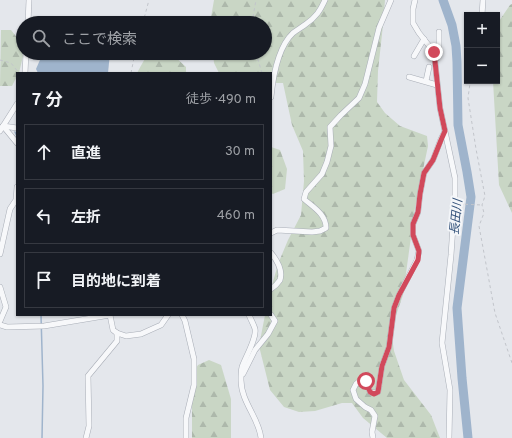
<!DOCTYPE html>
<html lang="ja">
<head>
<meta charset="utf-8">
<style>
  :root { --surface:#171b24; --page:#20242c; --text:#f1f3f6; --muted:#9ea1a6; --line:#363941 }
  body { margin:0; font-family:Overpass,"Noto Sans JP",sans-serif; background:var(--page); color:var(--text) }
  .controls { position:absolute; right:12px; top:12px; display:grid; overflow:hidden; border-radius:0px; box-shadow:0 1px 3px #0004 }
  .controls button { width:36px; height:36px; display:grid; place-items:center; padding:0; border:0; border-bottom:1px solid var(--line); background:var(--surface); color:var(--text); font:20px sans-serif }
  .stop { position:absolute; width:12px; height:12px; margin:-9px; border:3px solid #d1495b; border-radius:50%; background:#fff }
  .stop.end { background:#d1495b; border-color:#fff; box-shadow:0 1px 4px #0008 }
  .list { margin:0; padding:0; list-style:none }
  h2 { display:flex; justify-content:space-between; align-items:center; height:52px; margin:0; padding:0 16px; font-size:17px }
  h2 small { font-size:13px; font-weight:400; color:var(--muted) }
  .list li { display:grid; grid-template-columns:26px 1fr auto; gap:12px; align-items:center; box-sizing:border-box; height:56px; margin:0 8px 8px; padding:0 8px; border:1px solid var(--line); border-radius:0px }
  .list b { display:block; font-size:15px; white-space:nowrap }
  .list em { font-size:13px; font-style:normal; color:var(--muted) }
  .icon { flex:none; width:22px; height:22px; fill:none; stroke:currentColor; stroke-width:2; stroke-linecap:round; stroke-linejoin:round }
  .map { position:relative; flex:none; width:512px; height:438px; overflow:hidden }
  .search { position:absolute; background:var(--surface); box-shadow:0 1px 3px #0004; left:16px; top:16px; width:256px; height:44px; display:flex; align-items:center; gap:10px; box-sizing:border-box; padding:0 14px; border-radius:22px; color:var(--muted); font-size:15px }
  .panel { position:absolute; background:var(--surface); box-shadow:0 1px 3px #0004; left:16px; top:72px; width:256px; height:244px; border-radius:0px }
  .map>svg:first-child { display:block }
  .forest { fill:url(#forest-firs) }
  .water { fill:#9fb4cc }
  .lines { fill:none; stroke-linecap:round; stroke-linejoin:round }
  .stream { stroke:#9fb4cc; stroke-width:1.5 }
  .river { stroke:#9fb4cc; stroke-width:9 }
  .street-casing { stroke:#a9aeb7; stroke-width:6 }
  .path { stroke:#c2c5cb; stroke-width:1; stroke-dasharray:3 3; stroke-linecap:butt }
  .street { stroke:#f7f8fa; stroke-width:5 }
  .route { stroke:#d1495b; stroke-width:5 }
  .labels { text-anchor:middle; stroke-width:4; stroke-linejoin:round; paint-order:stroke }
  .water-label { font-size:12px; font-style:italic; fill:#34527a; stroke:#f4f6f9 }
</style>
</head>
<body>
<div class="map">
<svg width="512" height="438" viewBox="0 0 512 438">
  <defs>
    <pattern id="forest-firs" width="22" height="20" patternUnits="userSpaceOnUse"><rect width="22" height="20" fill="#c9d6c5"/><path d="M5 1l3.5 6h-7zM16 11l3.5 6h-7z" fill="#adb8ab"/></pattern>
  </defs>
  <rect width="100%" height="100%" fill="#e4e7ec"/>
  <!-- forest -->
  <g class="forest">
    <path d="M214,0H385L383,25L378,71L377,102L385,113L400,126L427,136L428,146L415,208L403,295L391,330L394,351L404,380L431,415L440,438H387L363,418L352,403H342L315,411L299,412L284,407L270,390L259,346L265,315H271V289L278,264L288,240L301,215L304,181L303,151L292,125L283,83H271V73H219L214,63L213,53H265V23H210Z"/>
    <path d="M512,4V213L499,185L493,81H497V24L510,5Z"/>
    <path d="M1,30H11L19,40L23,56L19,73H17V76L12,86H0Z"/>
    <path d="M148,53H171L186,67V73H137Z"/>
    <path d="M271,147L280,150L287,169L285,189L273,194L271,193Z"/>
    <path d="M209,360L221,365L231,399V438H192V374L198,365Z"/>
  </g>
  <!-- water -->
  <g class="water">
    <path d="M91,20L112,22V23H81Z"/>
    <path d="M43,53H110L108,73H38L36,69Z"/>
  </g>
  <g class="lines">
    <!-- stream -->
    <g class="stream">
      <path d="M15,132L17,136"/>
      <path d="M41,315L43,386L42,438"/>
    </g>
    <!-- river -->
    <path class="river" d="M443,0L452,25L456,46L457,62L458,125L467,172L471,197L457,308L462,378L468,438"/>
    <defs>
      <g id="street">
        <path d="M415,0L413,9V23L419,33L434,52L440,108L455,178V197L451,255L442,343L450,390L449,438"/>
        <path d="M482,15L483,0"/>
        <path d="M28,23L29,0"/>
        <path d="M414,56L424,39"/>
        <path d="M436,59L439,47V32"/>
        <path d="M25,73L26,53"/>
        <path d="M409,77L437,85"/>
        <path d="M426,81L429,67"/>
        <path d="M271,97C273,77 278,47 293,33C297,30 302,27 306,24C316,17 320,11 325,0"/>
        <path d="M3,126L17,143"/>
        <path d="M3,126L17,128"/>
        <path d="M0,131L17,104"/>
        <path d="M271,233L277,230L312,232L320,231L326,228C326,214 313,207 304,199L306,192L322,174L327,162L331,146L330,127L341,115L359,98L365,84L379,28L391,0"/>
        <path d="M271,253C276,259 283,270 280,280C278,283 274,287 271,289"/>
        <path d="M0,254L10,209L16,200L17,187"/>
        <path d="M0,287L6,307L0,321"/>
        <path d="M182,315L185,321L194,359V385L186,418V438"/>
        <path d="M249,315C251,320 254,325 255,329C257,338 245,358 242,367C241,371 241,376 241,380C241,402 259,418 261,438"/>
        <path d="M0,325L7,327L44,326L110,315L113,330L117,333L126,336L141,334L161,325L168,315"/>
        <path d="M243,374L255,350L268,334L275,321L271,315"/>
        <path d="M86,438L89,426L88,376L117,341V333"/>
        <path d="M373,438L372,432L375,416L371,410L365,407L356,399L353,390L356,384L361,380L366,381L370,392L374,393L378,392L382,366L389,347L394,308L399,295L417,260L419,251L413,235V224L418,212L420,194L424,173L433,160L441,139L445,131"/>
      </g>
    </defs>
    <!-- street casing -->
    <use href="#street" class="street-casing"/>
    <!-- path -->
    <g class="path">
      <path d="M142,23L145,15L149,0"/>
      <path d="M252,23L256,0"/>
      <path d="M256,53L262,73"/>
      <path d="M0,60L11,63L19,73"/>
      <path d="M131,73L135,53"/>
      <path d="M473,81L470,83L468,98L476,149L485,196L482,205L484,213L479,226L495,313L512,363"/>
      <path d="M459,204L482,205"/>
    </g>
    <!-- street -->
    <use href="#street" class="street"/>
  </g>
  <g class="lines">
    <!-- route -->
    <path class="route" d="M366,381L370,392L374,394L378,392L382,366L389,347L394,308L399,295L418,260L419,251L413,235V224L418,212L420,194L424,173L433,160L441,140L445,131L440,108L434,52"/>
  </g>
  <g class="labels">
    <!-- water labels -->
    <g class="water-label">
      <text transform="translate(456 217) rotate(-84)" y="4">長田川</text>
    </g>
  </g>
</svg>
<div class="controls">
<button>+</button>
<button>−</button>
</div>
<div class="stop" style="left:366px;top:381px"></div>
<div class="stop end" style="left:434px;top:52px"></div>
<div class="search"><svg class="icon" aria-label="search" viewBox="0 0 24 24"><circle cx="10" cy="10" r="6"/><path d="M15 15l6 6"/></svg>ここで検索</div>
<section class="panel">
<h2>7 分<small>徒歩 · 490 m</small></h2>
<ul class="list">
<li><svg class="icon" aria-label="ahead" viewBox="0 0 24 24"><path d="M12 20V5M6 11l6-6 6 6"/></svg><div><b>直進</b></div><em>30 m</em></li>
<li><svg class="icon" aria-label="left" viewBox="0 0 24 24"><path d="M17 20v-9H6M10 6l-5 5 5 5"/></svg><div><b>左折</b></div><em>460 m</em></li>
<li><svg class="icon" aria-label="arrive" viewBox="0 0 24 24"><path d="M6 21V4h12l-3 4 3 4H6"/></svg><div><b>目的地に到着</b></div></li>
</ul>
</section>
</div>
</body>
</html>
